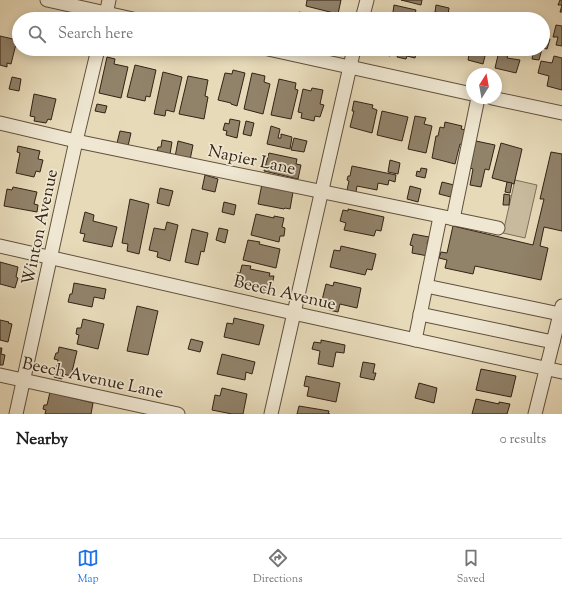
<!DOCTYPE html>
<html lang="en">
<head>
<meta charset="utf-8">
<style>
  :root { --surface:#fff; --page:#f2f2f2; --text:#222; --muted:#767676; --line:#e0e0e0; --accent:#1a73e8 }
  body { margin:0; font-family:"Sorts Mill Goudy",serif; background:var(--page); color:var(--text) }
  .compass { position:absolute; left:466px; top:68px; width:36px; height:36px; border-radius:50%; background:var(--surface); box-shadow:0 2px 10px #0003; rotate:11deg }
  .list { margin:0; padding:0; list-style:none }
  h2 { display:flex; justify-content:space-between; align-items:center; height:52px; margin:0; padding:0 16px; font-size:17px }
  h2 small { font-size:13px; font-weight:400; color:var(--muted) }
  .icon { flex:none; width:22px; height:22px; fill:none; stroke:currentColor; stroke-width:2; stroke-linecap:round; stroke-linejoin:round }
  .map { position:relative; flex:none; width:562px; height:414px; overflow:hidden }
  .search { position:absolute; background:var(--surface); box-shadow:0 2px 10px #0003; left:12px; right:12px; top:12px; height:44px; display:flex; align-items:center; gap:10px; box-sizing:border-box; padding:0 14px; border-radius:22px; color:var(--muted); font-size:15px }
  .sheet { height:124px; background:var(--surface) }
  nav { display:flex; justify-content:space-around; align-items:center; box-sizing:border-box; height:56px; border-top:1px solid var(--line); background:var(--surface); font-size:11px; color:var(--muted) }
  nav a { display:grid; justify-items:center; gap:2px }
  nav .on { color:var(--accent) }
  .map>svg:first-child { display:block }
  .green { fill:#c8bb9d; stroke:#7e6f59 }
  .building { fill:#91826a; stroke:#332315 }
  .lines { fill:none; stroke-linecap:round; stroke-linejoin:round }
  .minor-casing { stroke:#60513e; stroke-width:15 }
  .minor { stroke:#efe7d2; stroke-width:13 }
  .labels { text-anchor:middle; stroke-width:3.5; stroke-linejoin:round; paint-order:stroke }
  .street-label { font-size:17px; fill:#332315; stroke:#efe7d2 }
</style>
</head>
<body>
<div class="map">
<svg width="562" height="414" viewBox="0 0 562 414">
  <rect width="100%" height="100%" fill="#e7dab9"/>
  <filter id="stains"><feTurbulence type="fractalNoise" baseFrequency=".005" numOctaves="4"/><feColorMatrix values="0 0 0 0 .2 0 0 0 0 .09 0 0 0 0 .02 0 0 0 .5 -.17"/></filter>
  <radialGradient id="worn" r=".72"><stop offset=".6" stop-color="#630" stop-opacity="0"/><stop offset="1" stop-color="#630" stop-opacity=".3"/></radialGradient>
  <!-- green -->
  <path class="green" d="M515,180L537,185L525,238L503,233Z"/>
  <!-- building -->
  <g class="building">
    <path d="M307,0H341L338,14L306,6Z"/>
    <path d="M401,0H422L421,5Z"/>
    <path d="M560,0H562V12H560L562,5H558Z"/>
    <path d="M394,5L416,10L415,14L420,16L419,19H392Z"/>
    <path d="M436,5L449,8L448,15L435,12Z"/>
    <path d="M299,12L326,19H298Z"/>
    <path d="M443,15H448V19H442Z"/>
    <path d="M556,25L562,26V46L556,45L558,37H553Z"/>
    <path d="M0,36L17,40L11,64L7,63V67L0,65Z"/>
    <path d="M544,37L550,39L547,49L543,48Z"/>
    <path d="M381,49H417L415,58L407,56L406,59L397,57L398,54L391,52L390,56L380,53Z"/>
    <path d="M470,49L486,52L483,64L468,60Z"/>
    <path d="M534,49H542L539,60L532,59Z"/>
    <path d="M499,51L508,54L507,58L520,60L516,73L495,68Z"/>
    <path d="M554,56L562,58V90L547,86L549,76L538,73L541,61L552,63Z"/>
    <path d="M107,57L115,59L114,64L128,67L121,98L99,93Z"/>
    <path d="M135,65L156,70L150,97L146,96L145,101L127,97Z"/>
    <path d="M233,70L245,73L237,106L231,104V103L218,100L225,73L232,74Z"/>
    <path d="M163,72L182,77L174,112L166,110L165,116L154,114Z"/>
    <path d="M252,73L265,76L264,82L270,84L263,114L244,109Z"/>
    <path d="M188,76L208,80L205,96L208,97L204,119L179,114Z"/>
    <path d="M12,77L21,79L19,91L9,89Z"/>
    <path d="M279,79L296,83L295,89L298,90L291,119L271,115Z"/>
    <path d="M312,88L323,90L320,104L324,105L320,117L315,116L314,121L301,118L302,113L298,112L303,89L311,91Z"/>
    <path d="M34,94L56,99L51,120L48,119L46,123L34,121L35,117L30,116Z"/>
    <path d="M354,101L373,105L372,108L377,110L372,133L350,127L354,111H352Z"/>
    <path d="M97,104L107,106L105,113L95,111Z"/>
    <path d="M382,111L408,117L402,141L377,135Z"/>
    <path d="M415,116L426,118L424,124L432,126L426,153L408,149Z"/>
    <path d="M230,119L240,121L237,138L226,135L227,131L223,130L225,123L229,124Z"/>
    <path d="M246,121L254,123L251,136L243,134Z"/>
    <path d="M445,122L462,126L461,129L466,130L463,145L460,144L455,164L432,158L436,136H438L440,127L444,128Z"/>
    <path d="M271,126L280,129L278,138H281V134L292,137L290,149L267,144Z"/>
    <path d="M120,131L131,133L128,146L117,143Z"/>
    <path d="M294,138L307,141L304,152L291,150Z"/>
    <path d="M162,140L172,142L170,154L157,151L158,147H161Z"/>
    <path d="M178,141L193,145L190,160L175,157Z"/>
    <path d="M476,141L495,145L489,170L485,169L481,187L470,185L473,169L470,168Z"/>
    <path d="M501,143L522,149L514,184L492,178Z"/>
    <path d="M18,146L40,151L38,159L43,160L40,172L36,171L34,177L16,173L20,153L17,152Z"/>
    <path d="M551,152L562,154V231L544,227L540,246L548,248L541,280L475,266L473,274L445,268L447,260L439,258L441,252L447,253L453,226L533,245L544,199H540Z"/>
    <path d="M269,153L297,159L296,164L301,165L298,179L264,171Z"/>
    <path d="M390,160L400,163L398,174L388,172Z"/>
    <path d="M352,166L396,175L395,182L389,180L388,185L378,183L377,190L357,186L356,192L347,190L349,181L347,180L348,176H350Z"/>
    <path d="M421,168L427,169L425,178L416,176L417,171L420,172Z"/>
    <path d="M205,175L218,179L215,192L202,189Z"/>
    <path d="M442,182L454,185L451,197L439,194Z"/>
    <path d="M507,182L512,183L510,193L505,192Z"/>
    <path d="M262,184L293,192L290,209L285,208L284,209L258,204Z"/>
    <path d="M410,186L421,189L418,202L407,199Z"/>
    <path d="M13,187L37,192L34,204L38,205L37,212L4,206L7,189L12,190Z"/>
    <path d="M160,188L173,191L169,206L157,203Z"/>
    <path d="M504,194L510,195L509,205H503Z"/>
    <path d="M130,199L149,204L139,254L127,251L128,244L122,243Z"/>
    <path d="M224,202L236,205L234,215L222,212Z"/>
    <path d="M348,209L384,217L381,231L376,230L374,236L344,230L346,223L340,221L343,210L348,211Z"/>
    <path d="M85,212L94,215L93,221L117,227L112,247L83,241L85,234L80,233Z"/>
    <path d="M256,214L274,218V216L284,218L282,227L285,228L284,236H280L279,242L251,235Z"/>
    <path d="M167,222L178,225L170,261L157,257L158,252L149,250L154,228L165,230Z"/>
    <path d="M219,228L228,230L225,243L216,240Z"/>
    <path d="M192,229L208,233L204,252L201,251L198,265L185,262Z"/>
    <path d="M413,234L429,237L427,244L431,245L428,256L412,253L413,246L410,245Z"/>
    <path d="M248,240L260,242L259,244L280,249L276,268L243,260Z"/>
    <path d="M341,246L376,254L372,270L367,269L365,275L330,267L334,250L340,251Z"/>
    <path d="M0,262L18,267L16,277L18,278L15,288L0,284Z"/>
    <path d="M242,265L251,266L250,269L270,273L269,276H274L270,294L238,286V282L235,281L237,273H240Z"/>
    <path d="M334,282L361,288L357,308L340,304L338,312L329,310L331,302L322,300L326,284L333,286Z"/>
    <path d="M74,283L106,289L104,299L94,297L92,307L68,302L70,294H72Z"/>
    <path d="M137,306L158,311L148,355L127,351Z"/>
    <path d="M234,318L264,325L259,345L224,337L227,323L233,324Z"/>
    <path d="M83,319L104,324L98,349L77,344L79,335L76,334L77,328H81Z"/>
    <path d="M0,320L9,322L8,323L12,324L8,342L0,340Z"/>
    <path d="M191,339L203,342L200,352L188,349Z"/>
    <path d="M321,340L345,345L344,353L336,352L333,367L318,364L320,351L312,349L314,342L321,343Z"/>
    <path d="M59,347L77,351L71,376L63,374L62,379L54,377L58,360L54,359L56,353H58Z"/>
    <path d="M0,348H2L1,354L5,355L3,365H0Z"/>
    <path d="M222,354L255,362L252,374L246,372L245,380L217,374Z"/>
    <path d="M363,362L375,364L373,373H376L374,380L360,377Z"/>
    <path d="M481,369L516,376L511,397L476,390Z"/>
    <path d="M306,376L340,383L336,402L307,396L309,387L304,386Z"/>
    <path d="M419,383L437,388L434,403L415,398Z"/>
    <path d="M222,388L247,394L243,414H232L212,410L215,395L220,396Z"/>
    <path d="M50,392L93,403L91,414H45L46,410L43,409L44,405H47Z"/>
    <path d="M476,399L499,404V402L510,404L507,414H472Z"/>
    <path d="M299,406L329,411L328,414H330H297Z"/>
  </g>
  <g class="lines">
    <defs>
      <g id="minor">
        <path d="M47,0L133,19"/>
        <path d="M105,19L109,0"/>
        <path d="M362,19L367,0"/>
        <path d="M268,49L472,94"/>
        <path d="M492,98L562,113"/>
        <path d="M0,123L76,141L498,228"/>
        <path d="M453,219L478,98"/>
        <path d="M0,246L293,313L562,372"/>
        <path d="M426,286L560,314"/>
        <path d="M420,314L553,342"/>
        <path d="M415,340L440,217"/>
        <path d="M0,375L178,414"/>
        <path d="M16,414L76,141L98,49"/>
        <path d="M271,414L354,49"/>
        <path d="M535,414L562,306"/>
      </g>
    </defs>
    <!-- minor casing -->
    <use href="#minor" class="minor-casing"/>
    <!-- minor -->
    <use href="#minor" class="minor"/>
  </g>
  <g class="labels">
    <!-- street labels -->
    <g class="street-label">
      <text transform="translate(252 159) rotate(12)" y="6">Napier Lane</text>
      <text transform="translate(39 227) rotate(-78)" y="6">Winton Avenue</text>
      <text transform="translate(285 292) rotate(13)" y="6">Beech Avenue</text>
      <text transform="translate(93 377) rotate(12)" y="6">Beech Avenue Lane</text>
    </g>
  </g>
  <rect width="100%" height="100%" filter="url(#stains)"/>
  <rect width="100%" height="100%" fill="url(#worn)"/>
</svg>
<svg class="compass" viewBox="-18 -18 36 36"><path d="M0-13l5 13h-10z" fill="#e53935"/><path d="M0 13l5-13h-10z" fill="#767676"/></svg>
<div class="search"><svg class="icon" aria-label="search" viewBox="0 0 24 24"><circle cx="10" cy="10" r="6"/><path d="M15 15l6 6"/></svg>Search here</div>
</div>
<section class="sheet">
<h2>Nearby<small>0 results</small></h2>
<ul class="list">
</ul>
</section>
<nav>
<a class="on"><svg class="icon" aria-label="map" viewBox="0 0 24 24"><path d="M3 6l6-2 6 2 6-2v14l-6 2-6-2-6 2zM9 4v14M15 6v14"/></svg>Map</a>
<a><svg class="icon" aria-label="directions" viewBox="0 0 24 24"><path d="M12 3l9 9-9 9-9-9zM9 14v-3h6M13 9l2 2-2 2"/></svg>Directions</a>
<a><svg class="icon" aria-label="saved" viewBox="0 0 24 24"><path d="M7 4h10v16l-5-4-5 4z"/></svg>Saved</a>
</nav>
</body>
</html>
